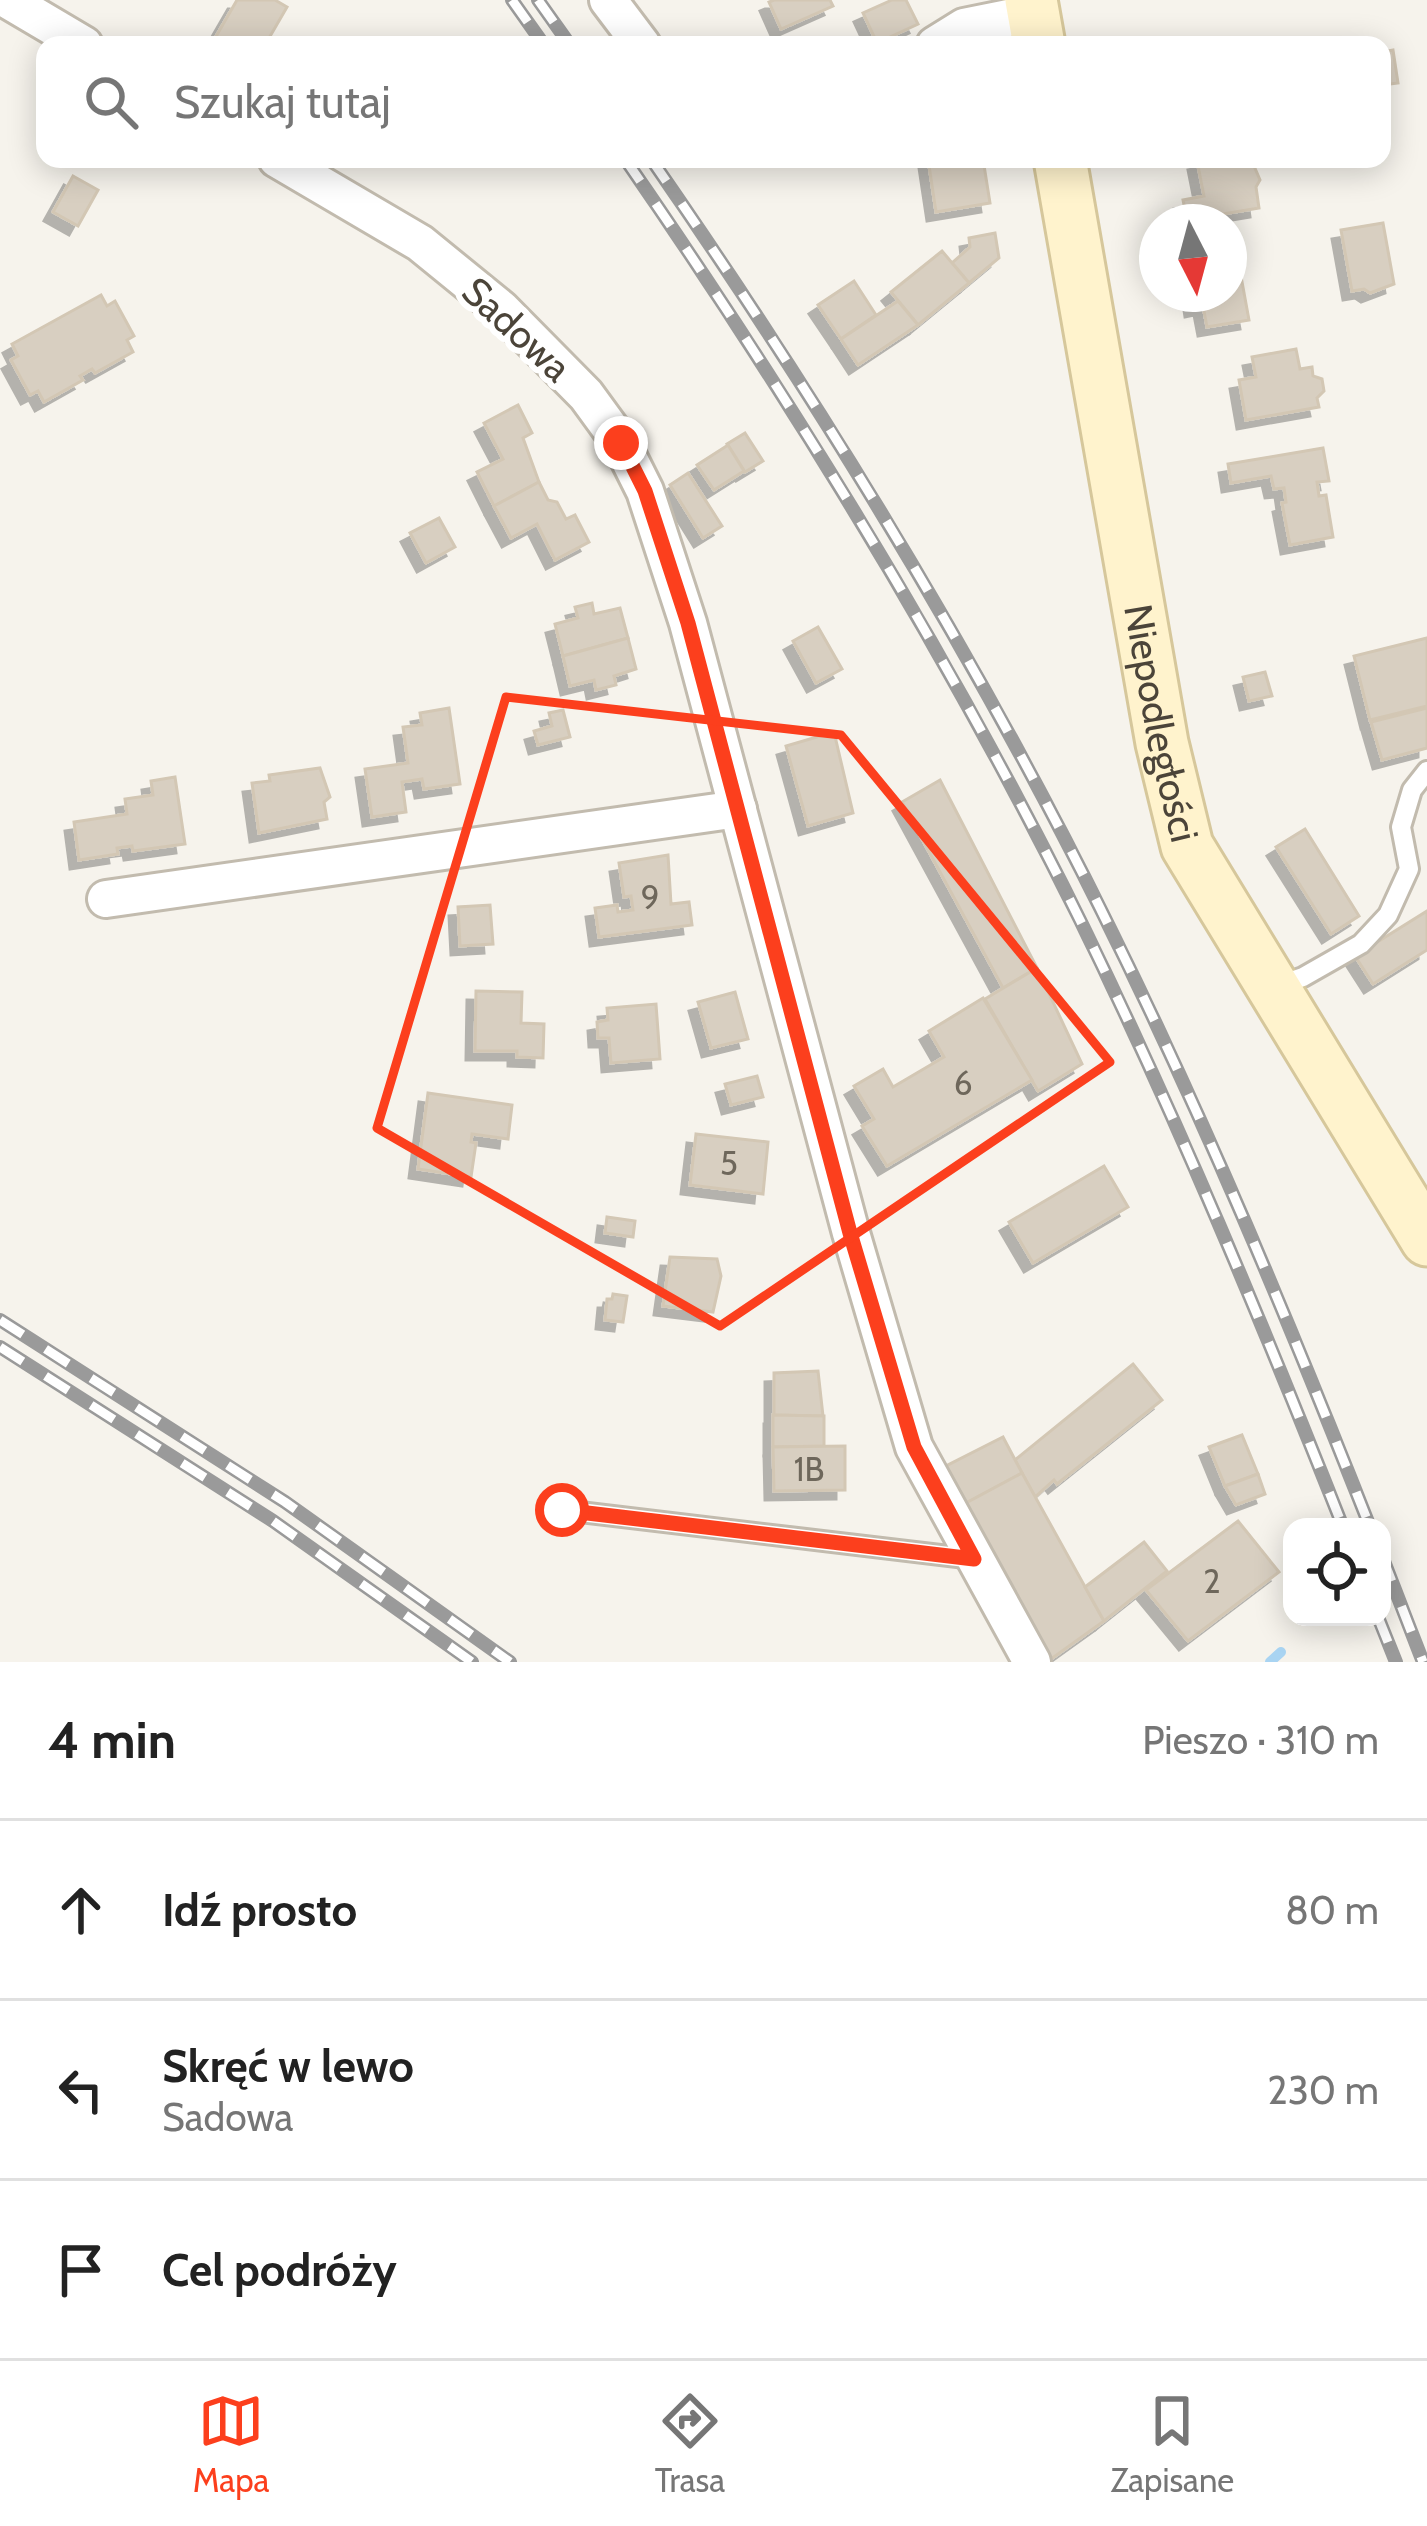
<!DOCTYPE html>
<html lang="pl">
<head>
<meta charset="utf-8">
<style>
  :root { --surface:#fff; --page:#f2f2f2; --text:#222; --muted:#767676; --line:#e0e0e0; --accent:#fc3f1d }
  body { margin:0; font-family:Cabin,sans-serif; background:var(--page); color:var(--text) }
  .controls { position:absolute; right:36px; bottom:36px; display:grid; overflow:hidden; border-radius:24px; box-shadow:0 6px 30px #0003 }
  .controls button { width:108px; height:108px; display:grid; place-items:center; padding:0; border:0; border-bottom:3px solid var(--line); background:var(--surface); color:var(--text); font:60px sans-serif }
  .compass { position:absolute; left:1139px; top:204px; width:108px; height:108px; border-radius:50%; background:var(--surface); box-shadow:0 6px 30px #0003; rotate:174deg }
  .stop { position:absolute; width:36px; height:36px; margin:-27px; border:9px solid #fc3f1d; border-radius:50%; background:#fff }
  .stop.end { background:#fc3f1d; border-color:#fff; box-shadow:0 3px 12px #0008 }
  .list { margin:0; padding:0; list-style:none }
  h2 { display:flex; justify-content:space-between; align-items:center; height:156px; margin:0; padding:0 48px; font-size:51px }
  h2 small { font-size:39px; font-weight:400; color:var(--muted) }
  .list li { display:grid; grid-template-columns:78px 1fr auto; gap:36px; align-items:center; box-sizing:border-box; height:180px; padding:0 48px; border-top:3px solid var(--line) }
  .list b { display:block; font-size:45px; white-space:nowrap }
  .list p { margin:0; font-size:39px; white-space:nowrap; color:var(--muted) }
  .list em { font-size:39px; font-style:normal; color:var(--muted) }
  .icon { flex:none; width:66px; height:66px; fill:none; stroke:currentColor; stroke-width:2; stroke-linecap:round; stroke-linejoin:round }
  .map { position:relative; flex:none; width:1427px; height:1662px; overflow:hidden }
  .search { position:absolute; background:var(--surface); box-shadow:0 6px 30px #0003; left:36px; right:36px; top:36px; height:132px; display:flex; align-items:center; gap:30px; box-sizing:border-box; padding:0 42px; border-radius:24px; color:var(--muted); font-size:45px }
  .sheet { height:696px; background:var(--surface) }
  nav { display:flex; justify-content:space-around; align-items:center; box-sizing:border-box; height:168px; border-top:3px solid var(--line); background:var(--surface); font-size:33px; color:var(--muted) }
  nav a { display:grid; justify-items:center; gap:6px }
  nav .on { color:var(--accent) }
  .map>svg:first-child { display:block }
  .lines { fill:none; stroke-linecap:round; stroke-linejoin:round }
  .stream { stroke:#a9d4f2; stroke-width:10 }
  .building { fill:#d8cfc1; stroke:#d3c7b4; stroke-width:3; filter:url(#shadow) }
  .lane-casing { stroke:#c2bbae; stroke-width:24 }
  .street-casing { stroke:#c2bbae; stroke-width:42 }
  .secondary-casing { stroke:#d6c79b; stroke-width:57 }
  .lane { stroke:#fff; stroke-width:18 }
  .street { stroke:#fff; stroke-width:36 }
  .secondary { stroke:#fff3cd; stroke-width:51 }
  .rail-casing { stroke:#9a9a9a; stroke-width:14 }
  .rail { stroke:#fff; stroke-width:9; stroke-dasharray:27; stroke-linecap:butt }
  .route { stroke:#fc3f1d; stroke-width:15 }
  .marked { fill:none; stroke:#fc3f1d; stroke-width:9; stroke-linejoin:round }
  .labels { text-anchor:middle; stroke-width:12; stroke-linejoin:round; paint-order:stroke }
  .number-label { font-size:33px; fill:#6e675b }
  .street-label { font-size:39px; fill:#4b4439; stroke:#fff }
</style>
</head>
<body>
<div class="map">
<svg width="1427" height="1662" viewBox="0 0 1427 1662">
  <defs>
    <filter id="shadow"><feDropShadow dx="-9" dy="9" stdDeviation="0" flood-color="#0004"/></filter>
  </defs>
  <rect width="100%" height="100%" fill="#f6f3ec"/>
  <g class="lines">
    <!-- stream -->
    <path class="stream" d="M1270,1662L1281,1652"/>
  </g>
  <!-- building -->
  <g class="building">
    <path d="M237,0H275L287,7L265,45H223L214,40Z"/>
    <path d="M774,0H830L833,6L781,29L769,2Z"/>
    <path d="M892,0H906L918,24L877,43L863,13Z"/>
    <path d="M1393,50L1398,83L1382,85V52Z"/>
    <path d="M928,159H983L990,203L936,212Z"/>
    <path d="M1207,159H1251L1260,180L1256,187L1259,208L1187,220L1183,200L1204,196L1197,161Z"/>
    <path d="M73,176L98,190L78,226L53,212Z"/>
    <path d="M1383,223L1394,284L1370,293L1364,289L1352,291L1341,230Z"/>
    <path d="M995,233L999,258L969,283L952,263L970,247L969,238Z"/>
    <path d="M1236,249L1249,320L1207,327L1203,306L1194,308L1192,295L1229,294V250Z"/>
    <path d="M942,251L969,283L918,325L891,292Z"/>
    <path d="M854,281L876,315L841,339L818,305Z"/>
    <path d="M101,295L107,306L115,301L134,336L127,340L133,352L95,373L92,369L80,376L83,380L44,402L38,391L30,395L11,360L18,356L12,344Z"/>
    <path d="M898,301L918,325L858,365L841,339Z"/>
    <path d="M1296,349L1300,369L1312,367L1313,376L1322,379L1324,391L1317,398L1319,407L1246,420L1239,380L1256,377L1252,357Z"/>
    <path d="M518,405L532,433L523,438L539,482L494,506L477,472L503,459L484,423Z"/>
    <path d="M745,433L763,461L745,472L727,444Z"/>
    <path d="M728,445L744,471L714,490L697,465Z"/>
    <path d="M1323,448L1329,481L1317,482L1319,496L1326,495L1333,537L1290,545L1282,503L1286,502L1284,488L1274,489L1271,476L1231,483L1228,464Z"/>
    <path d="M688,473L722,526L703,538L670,485Z"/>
    <path d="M539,482L548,500L557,502L566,519L575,515L589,542L555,560L537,524L511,538L494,506Z"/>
    <path d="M439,518L455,547L426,563L410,533Z"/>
    <path d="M592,603L594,614L620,608L628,638L563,656L555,624L578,618L575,607Z"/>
    <path d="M818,627L842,669L816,683L793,641Z"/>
    <path d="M628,638L636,669L614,676L616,685L596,690L594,680L570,686L563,656Z"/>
    <path d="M1427,638V706L1370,720L1354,656Z"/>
    <path d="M1265,672L1272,696L1249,701L1243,677Z"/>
    <path d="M449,708L460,784L424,789L422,779L402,782L406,812L372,817L365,769L408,763L403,727L422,725L420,713Z"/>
    <path d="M1427,708V748L1382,760L1371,722Z"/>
    <path d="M563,710L570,737L538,745L534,731L552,726L549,713Z"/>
    <path d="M834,732L853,813L808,826L786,746Z"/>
    <path d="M320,768L330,797L324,802L327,819L259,833L252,783L270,781L269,775Z"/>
    <path d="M175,777L185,844L133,851L132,846L117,848L118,854L79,860L74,822L127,814L125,799L153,795L151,781Z"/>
    <path d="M940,780L1037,968L1003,988L902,802Z"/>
    <path d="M1305,829L1359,916L1331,934L1276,847Z"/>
    <path d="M668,855L671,904L689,902L692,925L599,937L595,908L617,905L618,912L633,910L631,896L624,897L619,863Z"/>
    <path d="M490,905L493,944L460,946L458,907Z"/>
    <path d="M1427,911V950L1373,984L1355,956Z"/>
    <path d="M1037,968L1082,1064L1038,1091L985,999Z"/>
    <path d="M476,991L522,992L521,1023L544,1024L543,1058L517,1057V1051H475Z"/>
    <path d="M735,992L748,1039L711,1048L698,1002Z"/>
    <path d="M983,998L1032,1080L887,1166L862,1126L874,1119L854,1086L883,1069L893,1087L944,1057L929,1031Z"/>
    <path d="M656,1004L660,1059L611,1063L609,1038H598L597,1022L608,1020L607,1008Z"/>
    <path d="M757,1076L763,1097L731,1105L725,1084Z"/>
    <path d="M428,1093L512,1105L508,1139L472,1134L471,1142L476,1143L471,1177L418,1169Z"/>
    <path d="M696,1134L768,1142L763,1194L690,1185Z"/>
    <path d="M1104,1166L1128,1207L1033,1263L1009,1222Z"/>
    <path d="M607,1217L635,1221L633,1237L605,1233Z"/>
    <path d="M670,1257L717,1259L721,1276L713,1312L663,1306Z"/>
    <path d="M613,1294L627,1296L623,1322L605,1320L607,1299H612Z"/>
    <path d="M1133,1364L1162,1400L1057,1484L1054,1480L1035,1497L1015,1460Z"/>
    <path d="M818,1371L823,1416L774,1415V1373Z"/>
    <path d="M773,1415L824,1416V1446L773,1447Z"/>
    <path d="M1242,1435L1258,1474L1225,1486L1209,1447Z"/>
    <path d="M1003,1437L1022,1473L966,1503L946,1466Z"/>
    <path d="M845,1446V1490L774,1491L773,1447Z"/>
    <path d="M1022,1473L1104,1621L1051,1659L966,1503Z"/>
    <path d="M1258,1474L1265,1494L1236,1505L1225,1486Z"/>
    <path d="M1238,1521L1279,1572L1188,1641L1146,1590Z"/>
    <path d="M1144,1542L1167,1571L1104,1621L1085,1587Z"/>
  </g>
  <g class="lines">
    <defs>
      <g id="lane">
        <path d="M1277,986L1303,977L1361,944L1388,915L1409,869L1401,827L1412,790L1427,771"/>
        <path d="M563,1510L974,1559"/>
      </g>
      <g id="street">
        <path d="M8,0L84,45"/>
        <path d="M608,0L642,45"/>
        <path d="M935,45L964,27L1033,13"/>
        <path d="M277,159L420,243L501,309L586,395L621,443L645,491L688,623L851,1233L914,1447L1032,1662"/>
        <path d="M106,899L738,809"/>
      </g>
      <g id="secondary">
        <path d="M1031,0L1039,45"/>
        <path id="s1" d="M1060,159L1162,743L1187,846L1427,1240"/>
      </g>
    </defs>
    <!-- lane casing -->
    <use href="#lane" class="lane-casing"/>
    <!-- street casing -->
    <use href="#street" class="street-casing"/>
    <!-- secondary casing -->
    <use href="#secondary" class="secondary-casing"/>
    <!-- lane -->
    <use href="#lane" class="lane"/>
    <!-- street -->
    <use href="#street" class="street"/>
    <!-- secondary -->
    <use href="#secondary" class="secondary"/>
    <defs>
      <g id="rail">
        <path d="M512,0L544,45"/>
        <path d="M538,0L570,45"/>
        <path d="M625,159C793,402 949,655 1080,920C1177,1118 1262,1322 1343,1527"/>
        <path d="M651,159C818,400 972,650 1102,912C1202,1113 1288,1319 1370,1527"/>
        <path d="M0,1320L285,1502L510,1662"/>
        <path d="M0,1347L273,1521L472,1662"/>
        <path d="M1382,1556L1423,1662"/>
        <path d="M1378,1617L1396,1662"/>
      </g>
    </defs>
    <!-- rail casing -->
    <use href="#rail" class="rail-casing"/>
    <!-- rail -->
    <use href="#rail" class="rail"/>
  </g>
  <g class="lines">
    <!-- route -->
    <path class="route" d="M562,1510L974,1559L914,1447L850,1233L688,623L645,491L621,443"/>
  </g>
  <!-- marked area -->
  <path class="marked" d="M506,697L841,735L1110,1062L720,1326L377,1128Z"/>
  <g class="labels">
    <!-- number labels -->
    <g class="number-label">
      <text x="650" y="909">9</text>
      <text x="963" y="1095">6</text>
      <text x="729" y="1175">5</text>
      <text x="809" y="1481">1B</text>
      <text x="1212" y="1593">2</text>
    </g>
    <!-- street labels -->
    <g class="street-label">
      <text transform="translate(517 329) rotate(43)" y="14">Sadowa</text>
      <text dy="14" stroke="none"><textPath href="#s1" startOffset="573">Niepodległości</textPath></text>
    </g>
  </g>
</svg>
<div class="controls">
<button><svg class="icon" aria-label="locate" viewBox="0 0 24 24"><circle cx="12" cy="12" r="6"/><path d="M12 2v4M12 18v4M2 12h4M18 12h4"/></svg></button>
</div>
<svg class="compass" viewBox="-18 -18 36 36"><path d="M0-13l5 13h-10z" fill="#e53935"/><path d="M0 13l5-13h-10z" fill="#767676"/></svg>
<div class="stop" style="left:562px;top:1510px"></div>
<div class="stop end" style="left:621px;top:443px"></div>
<div class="search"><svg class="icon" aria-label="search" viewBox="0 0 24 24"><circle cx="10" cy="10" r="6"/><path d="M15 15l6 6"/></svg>Szukaj tutaj</div>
</div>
<section class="sheet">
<h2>4 min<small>Pieszo · 310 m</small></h2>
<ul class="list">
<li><svg class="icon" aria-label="ahead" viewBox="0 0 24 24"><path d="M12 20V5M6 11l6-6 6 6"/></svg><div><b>Idź prosto</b></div><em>80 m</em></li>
<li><svg class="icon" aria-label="left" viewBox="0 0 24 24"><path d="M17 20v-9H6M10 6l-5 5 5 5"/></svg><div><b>Skręć w lewo</b><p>Sadowa</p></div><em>230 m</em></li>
<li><svg class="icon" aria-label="arrive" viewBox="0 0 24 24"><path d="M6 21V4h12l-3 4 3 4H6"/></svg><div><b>Cel podróży</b></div></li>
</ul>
</section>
<nav>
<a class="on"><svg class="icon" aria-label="map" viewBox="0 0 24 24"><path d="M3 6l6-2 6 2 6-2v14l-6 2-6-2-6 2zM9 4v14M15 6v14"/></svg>Mapa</a>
<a><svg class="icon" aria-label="directions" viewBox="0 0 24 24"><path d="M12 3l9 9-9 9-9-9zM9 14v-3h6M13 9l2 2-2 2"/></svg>Trasa</a>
<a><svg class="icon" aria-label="saved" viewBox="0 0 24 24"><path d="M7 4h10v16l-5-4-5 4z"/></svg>Zapisane</a>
</nav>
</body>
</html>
